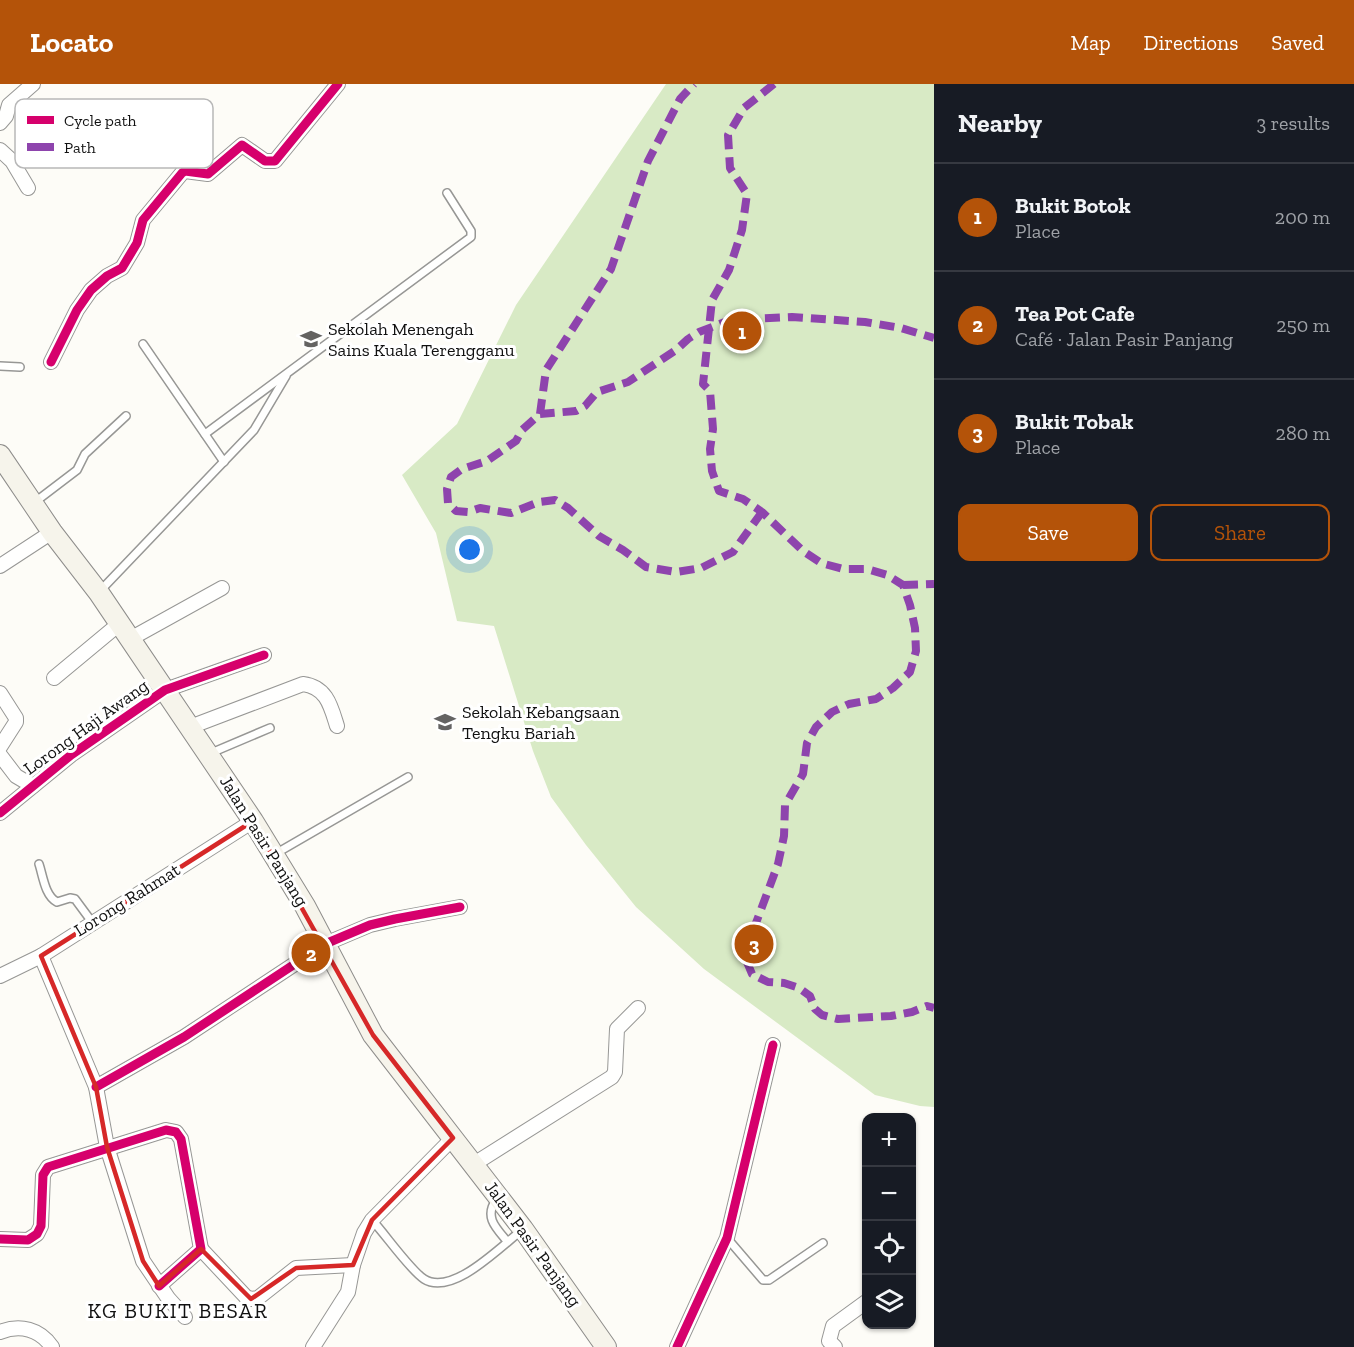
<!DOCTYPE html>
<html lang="en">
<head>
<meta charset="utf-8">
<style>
  :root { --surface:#171b24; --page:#20242c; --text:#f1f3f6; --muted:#9ea1a6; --line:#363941; --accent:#b45309 }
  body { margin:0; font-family:"Zilla Slab",serif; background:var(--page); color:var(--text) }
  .controls { position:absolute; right:18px; bottom:18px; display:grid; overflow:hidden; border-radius:12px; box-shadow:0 2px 4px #0004 }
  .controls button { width:54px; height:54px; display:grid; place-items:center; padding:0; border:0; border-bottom:2px solid var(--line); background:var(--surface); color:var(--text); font:30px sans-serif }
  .you { position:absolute; left:470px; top:466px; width:21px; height:21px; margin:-15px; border:4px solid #fff; border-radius:50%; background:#1a73e8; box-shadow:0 0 0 9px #1a73e833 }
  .badge { display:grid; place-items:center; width:39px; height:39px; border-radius:50%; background:var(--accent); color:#fff; font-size:20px; font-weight:700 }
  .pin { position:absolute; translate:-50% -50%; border:3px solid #fff; box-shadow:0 2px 6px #0006 }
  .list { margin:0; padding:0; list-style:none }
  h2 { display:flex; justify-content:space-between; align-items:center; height:78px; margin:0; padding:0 24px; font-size:26px }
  h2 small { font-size:20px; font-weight:400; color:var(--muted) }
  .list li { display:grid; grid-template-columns:39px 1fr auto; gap:18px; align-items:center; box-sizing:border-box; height:108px; padding:0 24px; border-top:2px solid var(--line) }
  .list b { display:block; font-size:22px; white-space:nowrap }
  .list p { margin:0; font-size:20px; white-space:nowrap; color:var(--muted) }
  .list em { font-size:20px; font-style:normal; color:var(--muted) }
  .actions { display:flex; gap:12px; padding:18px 24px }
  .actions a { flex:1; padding:14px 0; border:2px solid var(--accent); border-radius:12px; text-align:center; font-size:21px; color:var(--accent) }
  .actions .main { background:var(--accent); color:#fff }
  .icon { flex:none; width:33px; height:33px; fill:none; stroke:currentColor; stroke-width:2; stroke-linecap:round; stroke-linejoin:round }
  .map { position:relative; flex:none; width:934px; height:1263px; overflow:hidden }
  header { display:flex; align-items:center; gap:36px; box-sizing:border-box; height:84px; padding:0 30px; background:var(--accent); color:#fff }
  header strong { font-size:28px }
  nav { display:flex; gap:33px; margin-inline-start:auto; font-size:21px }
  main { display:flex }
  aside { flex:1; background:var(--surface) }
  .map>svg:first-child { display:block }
  .forest { fill:#d8eac5 }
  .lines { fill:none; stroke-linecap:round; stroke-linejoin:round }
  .service-casing { stroke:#979795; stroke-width:10 }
  .minor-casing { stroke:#979795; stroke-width:16 }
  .secondary-casing { stroke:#8e8d8b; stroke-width:22 }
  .service { stroke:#fffffe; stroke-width:7 }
  .minor { stroke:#fffffe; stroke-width:14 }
  .secondary { stroke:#f6f4eb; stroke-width:20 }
  .quiet { stroke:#8e44ad; stroke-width:8; stroke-dasharray:15 8; stroke-linecap:butt }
  .cycleway-casing { stroke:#fff; stroke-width:13 }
  .cycleway { stroke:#d6006c; stroke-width:9 }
  .marked { fill:none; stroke:#d62828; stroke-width:4.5; stroke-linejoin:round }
  .labels { text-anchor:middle; stroke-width:6; stroke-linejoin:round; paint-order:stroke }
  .poi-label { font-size:18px; fill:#111; stroke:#fff; text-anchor:start }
  .street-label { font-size:18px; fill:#111; stroke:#fff }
  .quarter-label { font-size:21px; letter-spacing:1.5px; fill:#111; stroke:#fff }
  .key { fill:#fff; stroke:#b8b8b8; stroke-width:1.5 }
  .key-label { font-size:16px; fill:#111 }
</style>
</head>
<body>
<header>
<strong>Locato</strong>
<nav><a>Map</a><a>Directions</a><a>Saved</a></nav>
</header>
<main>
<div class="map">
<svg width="934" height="1263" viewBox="0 0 934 1263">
  <rect width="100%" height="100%" fill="#fdfcf7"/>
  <!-- forest -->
  <path class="forest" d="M666,0H934V1023L920,1022L875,1011L704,885L636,823L586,761L551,713L533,667L494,542L457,537L436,449L402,391L457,340L516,221Z"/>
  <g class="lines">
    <defs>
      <g id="service">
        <path d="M143,260L224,378"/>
        <path d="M0,282L20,283"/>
        <path d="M205,350L471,153V147L447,109"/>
        <path d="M35,418L77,386L85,370L126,332"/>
        <path d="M100,507L254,346L286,292"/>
        <path d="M211,669L270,644"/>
        <path d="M275,770L408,693"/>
        <path d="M39,780C43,792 45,812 57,818L70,814L75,815L92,838"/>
        <path d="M496,1116C484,1133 496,1144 507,1157"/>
        <path d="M372,1136C385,1150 410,1186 424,1195C452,1213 500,1163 522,1146"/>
        <path d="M727,1154L763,1196H769L823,1159"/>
      </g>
      <g id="minor">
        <path d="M0,39L6,32L9,21L33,0"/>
        <path d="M0,66L12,77L28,104"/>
        <path d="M51,278L77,226L91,206L107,192L122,184L137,159L143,136L182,89L185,87L208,90L242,61L265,77H275L338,0"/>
        <path d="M0,482L52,448"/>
        <path d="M130,555L222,504"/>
        <path d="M54,594L119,540"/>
        <path d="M0,609L16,634V638L0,663"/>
        <path d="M190,643L303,600C327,603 331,623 337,642"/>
        <path d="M0,671L16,692L33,702"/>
        <path d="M0,729L71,671L165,606L264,571"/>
        <path d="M41,872L96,1003L107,1063L143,1177L168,1214L185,1233"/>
        <path d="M0,892L41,872L253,737"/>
        <path d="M96,1003L184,953L325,860L370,841L395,835L460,823"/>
        <path d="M474,1080L612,993L615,988L617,945L638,924"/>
        <path d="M0,1155L28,1156L37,1150L41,1142L43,1091L48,1083L166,1046L176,1048L181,1055L201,1165L159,1202"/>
        <path d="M201,1165L246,1213L251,1215L258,1214L296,1184L353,1181"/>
        <path d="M0,1248C20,1240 40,1245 52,1263"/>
        <path d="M313,1263L348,1208L353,1181L364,1149L372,1136L453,1054"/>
        <path d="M677,1263L727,1154L773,961"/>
        <path d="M835,1263L829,1257L833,1242L866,1218"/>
      </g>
      <path id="secondary" d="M0,371L52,448L99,509L253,737L305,822L373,951L523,1145L606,1263"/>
    </defs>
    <!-- service casing -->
    <use href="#service" class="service-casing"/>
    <!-- minor casing -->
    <use href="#minor" class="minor-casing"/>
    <!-- secondary casing -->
    <use href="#secondary" class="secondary-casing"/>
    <!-- service -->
    <use href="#service" class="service"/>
    <!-- minor -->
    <use href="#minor" class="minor"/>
    <!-- secondary -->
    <use href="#secondary" class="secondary"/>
    <!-- quiet -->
    <g class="quiet">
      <path d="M774,0L744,24L728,51L730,84L747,110L742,146L729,186L712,216L703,300L710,307L713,345L710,365L712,387L719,407L743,415L762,428L803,467L821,479L843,485H867L887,491L903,501L910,521L915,544L916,567L910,588L893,604L876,615L849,620L832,628L816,643L807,659L803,690L785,721L784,752L778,780L747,863V878L752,890L768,898L784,899L799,904L810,912L815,925L822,931L838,935L891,932L912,928L927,922L934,924"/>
      <path d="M540,330L546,286L611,185L648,77L680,15L694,0"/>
      <path d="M762,428L733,468L701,484L676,488L646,483L623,466L599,452L568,424L555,416L539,418L511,429L480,424L468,428L456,427L448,419L447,405L451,393L462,385L487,377L516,357L522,346L540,330L576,327L585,322L597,308L628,298L676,266L688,255L699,248L730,236L792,233L865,238L901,244L934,254"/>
      <path d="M903,501L934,500"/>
    </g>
    <defs>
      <g id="cycleway">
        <path d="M51,278L77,226L91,206L107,192L122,184L137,159L143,136L182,89L185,87L208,90L242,61L265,77H275L338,0"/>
        <path d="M0,729L71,671L165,606L264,571"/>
        <path d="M96,1003L184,953L325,860L370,841L395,835L460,823"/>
        <path d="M0,1155L28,1156L37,1150L41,1142L43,1091L48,1083L166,1046L176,1048L181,1055L201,1165L159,1202"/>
        <path d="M677,1263L727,1154L773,961"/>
      </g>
    </defs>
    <!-- cycleway casing -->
    <use href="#cycleway" class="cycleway-casing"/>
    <!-- cycleway -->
    <use href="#cycleway" class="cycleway"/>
  </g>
  <!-- marked area -->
  <path class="marked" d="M253,737L373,951L453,1054L372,1136L353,1181L296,1184L251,1215L201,1165L159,1202L143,1177L107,1063L96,1003L41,872Z"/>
  <!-- icons -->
  <defs>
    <symbol id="school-bare" viewBox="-9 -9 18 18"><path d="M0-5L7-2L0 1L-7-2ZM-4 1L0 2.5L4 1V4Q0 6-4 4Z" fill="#646362" stroke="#fff" stroke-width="2.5" paint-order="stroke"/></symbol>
  </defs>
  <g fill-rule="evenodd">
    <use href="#school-bare" x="296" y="240" width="30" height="30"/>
    <use href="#school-bare" x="430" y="623" width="30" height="30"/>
  </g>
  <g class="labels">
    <!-- poi labels -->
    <g class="poi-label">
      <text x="328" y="251">Sekolah Menengah<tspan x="328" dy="21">Sains Kuala Terengganu</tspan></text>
      <text x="462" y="634">Sekolah Kebangsaan<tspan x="462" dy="21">Tengku Bariah</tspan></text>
    </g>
    <!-- street labels -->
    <g class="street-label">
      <text transform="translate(86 643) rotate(-36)" y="6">Lorong Haji Awang</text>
      <text transform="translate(264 757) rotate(58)" y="6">Jalan Pasir Panjang</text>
      <text transform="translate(127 816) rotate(-32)" y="6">Lorong Rahmat</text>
      <text transform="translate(533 1160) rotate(54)" y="6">Jalan Pasir Panjang</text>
    </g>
    <!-- quarter labels -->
    <g class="quarter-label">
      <text x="178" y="1234">KG BUKIT BESAR</text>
    </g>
  </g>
  <!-- legend -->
  <rect x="15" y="15" width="198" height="69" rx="9" class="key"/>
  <rect x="27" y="32" width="27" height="8" fill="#d6006c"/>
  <rect x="27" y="59" width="27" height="8" fill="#8e44ad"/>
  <g class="key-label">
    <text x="64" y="42">Cycle path</text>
    <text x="64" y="69">Path</text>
  </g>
</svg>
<div class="controls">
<button>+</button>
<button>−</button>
<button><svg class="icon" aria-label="locate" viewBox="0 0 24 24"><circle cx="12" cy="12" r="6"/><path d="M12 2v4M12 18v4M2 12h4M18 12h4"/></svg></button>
<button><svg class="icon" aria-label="layers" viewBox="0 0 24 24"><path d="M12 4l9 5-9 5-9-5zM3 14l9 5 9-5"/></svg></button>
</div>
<div class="you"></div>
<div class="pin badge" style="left:742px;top:247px">1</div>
<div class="pin badge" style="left:311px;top:869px">2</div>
<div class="pin badge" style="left:754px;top:860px">3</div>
</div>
<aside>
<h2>Nearby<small>3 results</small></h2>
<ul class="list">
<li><span class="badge">1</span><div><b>Bukit Botok</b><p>Place</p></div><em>200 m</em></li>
<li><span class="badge">2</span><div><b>Tea Pot Cafe</b><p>Café · Jalan Pasir Panjang</p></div><em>250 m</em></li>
<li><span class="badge">3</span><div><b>Bukit Tobak</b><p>Place</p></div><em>280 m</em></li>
</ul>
<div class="actions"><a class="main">Save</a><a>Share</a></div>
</aside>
</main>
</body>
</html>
